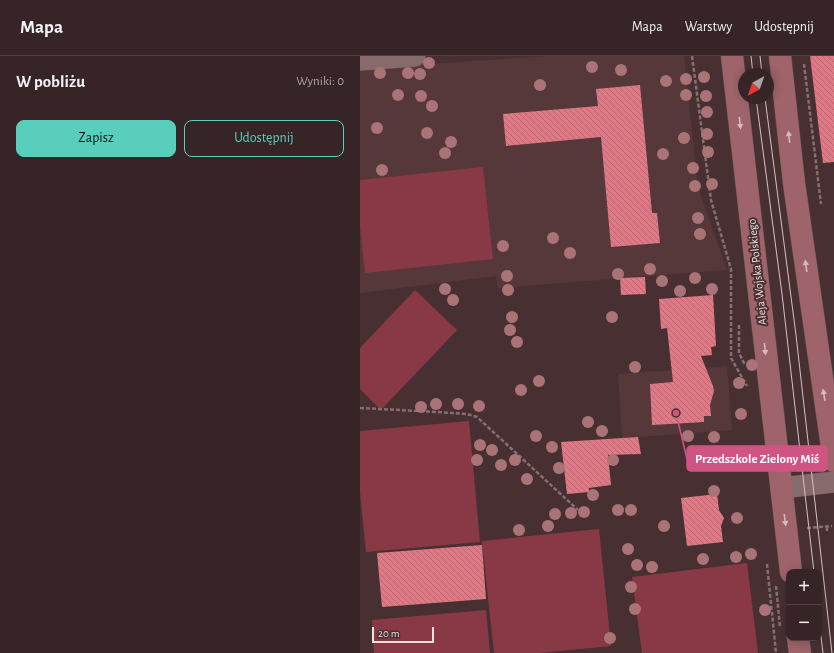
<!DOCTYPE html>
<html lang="pl">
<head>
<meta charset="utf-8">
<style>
  :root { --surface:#362426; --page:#3d2c2e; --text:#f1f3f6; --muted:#aaa4a7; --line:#504143; --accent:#5acebd }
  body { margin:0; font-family:"Alegreya Sans",sans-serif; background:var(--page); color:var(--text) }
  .controls { position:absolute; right:12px; bottom:12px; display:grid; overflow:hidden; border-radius:8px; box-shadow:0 2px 10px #0003 }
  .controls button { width:36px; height:36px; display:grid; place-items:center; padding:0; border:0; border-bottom:1px solid var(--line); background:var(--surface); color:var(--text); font:20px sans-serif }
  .compass { position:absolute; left:378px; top:12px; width:36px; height:36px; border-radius:50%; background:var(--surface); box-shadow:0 2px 10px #0003; rotate:220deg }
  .scale { position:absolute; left:12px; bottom:10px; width:62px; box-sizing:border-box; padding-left:4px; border:2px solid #efdfe0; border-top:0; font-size:11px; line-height:14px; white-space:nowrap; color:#efdfe0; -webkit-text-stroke:3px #483032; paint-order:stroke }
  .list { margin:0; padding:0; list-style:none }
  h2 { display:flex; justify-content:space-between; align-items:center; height:52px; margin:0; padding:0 16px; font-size:17px }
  h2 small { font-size:13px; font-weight:400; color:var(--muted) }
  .actions { display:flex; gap:8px; padding:12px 16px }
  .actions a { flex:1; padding:9px 0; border:1px solid var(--accent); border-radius:8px; text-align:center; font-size:14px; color:var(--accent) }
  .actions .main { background:var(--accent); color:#111 }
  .map { position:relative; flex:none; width:474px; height:597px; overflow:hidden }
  header { display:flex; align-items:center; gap:24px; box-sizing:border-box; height:56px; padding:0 20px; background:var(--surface); border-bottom:1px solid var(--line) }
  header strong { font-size:19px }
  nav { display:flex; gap:22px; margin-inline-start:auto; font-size:14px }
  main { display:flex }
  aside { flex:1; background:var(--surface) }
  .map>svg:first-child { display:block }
  .built { fill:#56373a }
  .grass { fill:#893945 }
  .building { fill:url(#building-back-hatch) }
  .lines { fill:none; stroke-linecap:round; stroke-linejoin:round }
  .minor-casing { stroke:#634f51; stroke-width:22 }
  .secondary-casing { stroke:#634f51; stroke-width:23 }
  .path { stroke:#846f71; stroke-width:2.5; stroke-dasharray:4 2; stroke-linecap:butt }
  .minor { stroke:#866a6c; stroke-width:21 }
  .secondary { stroke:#9e636b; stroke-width:22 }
  .tram { stroke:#d3c2c3; stroke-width:1 }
  .tree { fill:#aa7378 }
  .oneway { fill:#d7babd }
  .labels { text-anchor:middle; stroke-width:4; stroke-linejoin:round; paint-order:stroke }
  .street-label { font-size:12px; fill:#efdfe0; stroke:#483032 }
  .leader { fill:none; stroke:#d05483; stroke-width:1.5 }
  .callout-dot { fill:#d05483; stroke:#483032; stroke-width:1.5 }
  .callout { fill:#d05483; stroke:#d05483; stroke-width:1.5 }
  .callout-label { font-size:13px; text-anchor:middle; font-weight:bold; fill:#fff }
</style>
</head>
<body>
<header>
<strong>Mapa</strong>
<nav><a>Mapa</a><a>Warstwy</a><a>Udostępnij</a></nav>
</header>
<main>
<aside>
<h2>W pobliżu<small>Wyniki: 0</small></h2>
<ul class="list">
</ul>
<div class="actions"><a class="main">Zapisz</a><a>Udostępnij</a></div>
</aside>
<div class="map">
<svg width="474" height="597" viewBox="0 0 474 597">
  <defs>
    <pattern id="building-back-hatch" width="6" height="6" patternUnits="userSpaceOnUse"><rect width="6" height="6" fill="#df7985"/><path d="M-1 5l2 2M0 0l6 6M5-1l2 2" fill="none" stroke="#b26971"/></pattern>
  </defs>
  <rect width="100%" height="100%" fill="#483032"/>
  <!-- built -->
  <g class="built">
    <path d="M187,0H324L338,132L367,214L138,232L136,220L0,237V13Z"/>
    <path d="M367,310L372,374L262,382L258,318Z"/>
  </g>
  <!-- grass -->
  <g class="grass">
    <path d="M123,111L133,203L5,217L0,170V124Z"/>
    <path d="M55,234L97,274L21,354L0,333V292Z"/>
    <path d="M109,365L120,486L6,496L0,436V375Z"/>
    <path d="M239,473L251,590L179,597H134L122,485Z"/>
    <path d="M387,507L398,597H282L272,521Z"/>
    <path d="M126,554L130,597H14L12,564Z"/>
  </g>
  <!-- building -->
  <g class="building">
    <path d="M450,0H474V106L463,107Z"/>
    <path d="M280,29L292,157H297L300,187L251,191L241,81L146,90L143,58L238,50L236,33Z"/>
    <path d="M285,221L286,238L261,239L260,222Z"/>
    <path d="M353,239L356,290L351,291L352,299L341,300L353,330L354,335L350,349L351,360H344V366L292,369L290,328L313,326L307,272L301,273L299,243Z"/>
    <path d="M278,381L281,398L248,399L251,429L229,432V436L207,438L201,386Z"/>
    <path d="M357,438L359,454L364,462L361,470L363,486L327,490L321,442Z"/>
    <path d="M122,489L126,543L22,551L17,497Z"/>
  </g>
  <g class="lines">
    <defs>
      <g id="minor">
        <path d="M0,4L55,0"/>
        <path d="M421,432L474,426"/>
      </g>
      <g id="secondary">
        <path d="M372,0L431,516"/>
        <path d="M420,0L434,127L474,405"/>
        <path d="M438,582L440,597"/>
      </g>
    </defs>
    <!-- minor casing -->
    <use href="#minor" class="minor-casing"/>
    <!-- secondary casing -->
    <use href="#secondary" class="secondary-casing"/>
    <!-- path -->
    <g class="path">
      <path d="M332,0L351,144L371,213V302L387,330"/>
      <path d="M444,8L461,148"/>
      <path d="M379,269V297L385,309"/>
      <path d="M0,352L77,356L107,358L117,361L218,454"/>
      <path d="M467,471V477"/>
      <path d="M447,472L472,470"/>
      <path d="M407,508L416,597"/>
      <path d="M416,530L420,571"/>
    </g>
    <!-- minor -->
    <use href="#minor" class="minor"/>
    <!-- secondary -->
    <use href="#secondary" class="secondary"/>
    <!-- tram -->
    <g class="tram">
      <path d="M391,0L393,18"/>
      <path d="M400,0L402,18"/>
      <path d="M396,42L422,238L454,516"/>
      <path d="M405,42L436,279L472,597"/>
      <path d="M459,564L463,597"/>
    </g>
  </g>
  <!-- trees -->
  <g class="tree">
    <circle cx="69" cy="7" r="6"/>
    <circle cx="232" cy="11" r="6"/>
    <circle cx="261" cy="14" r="6"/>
    <circle cx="20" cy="17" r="6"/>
    <circle cx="48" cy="17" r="6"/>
    <circle cx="60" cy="18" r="6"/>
    <circle cx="344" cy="21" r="6"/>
    <circle cx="326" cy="23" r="6"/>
    <circle cx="306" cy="25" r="6"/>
    <circle cx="180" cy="29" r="6"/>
    <circle cx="38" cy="39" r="6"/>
    <circle cx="326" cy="39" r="6"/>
    <circle cx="61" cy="40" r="6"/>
    <circle cx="346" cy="40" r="6"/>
    <circle cx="72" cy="50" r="6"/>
    <circle cx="347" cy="56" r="6"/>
    <circle cx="17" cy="72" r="6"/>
    <circle cx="67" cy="77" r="6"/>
    <circle cx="347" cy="78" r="6"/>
    <circle cx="324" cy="82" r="6"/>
    <circle cx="91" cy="86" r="6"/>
    <circle cx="348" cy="96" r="6"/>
    <circle cx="85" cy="97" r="6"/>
    <circle cx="303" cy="98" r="6"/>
    <circle cx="333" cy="112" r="6"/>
    <circle cx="22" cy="114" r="6"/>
    <circle cx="352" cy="128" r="6"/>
    <circle cx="335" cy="130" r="6"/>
    <circle cx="338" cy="162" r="6"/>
    <circle cx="340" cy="178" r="6"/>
    <circle cx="193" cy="182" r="6"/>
    <circle cx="143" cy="190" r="6"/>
    <circle cx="210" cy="197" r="6"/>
    <circle cx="290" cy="213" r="6"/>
    <circle cx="258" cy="218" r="6"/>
    <circle cx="147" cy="220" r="6"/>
    <circle cx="335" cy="222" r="6"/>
    <circle cx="302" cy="225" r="6"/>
    <circle cx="85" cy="233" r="6"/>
    <circle cx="352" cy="233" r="6"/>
    <circle cx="148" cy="234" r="6"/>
    <circle cx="320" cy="235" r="6"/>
    <circle cx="93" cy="244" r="6"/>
    <circle cx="152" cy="261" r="6"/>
    <circle cx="252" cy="261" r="6"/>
    <circle cx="150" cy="274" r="6"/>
    <circle cx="157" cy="286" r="6"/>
    <circle cx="392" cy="309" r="6"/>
    <circle cx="275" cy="311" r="6"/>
    <circle cx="179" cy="325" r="6"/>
    <circle cx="379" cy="327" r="6"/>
    <circle cx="161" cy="334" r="6"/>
    <circle cx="76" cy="348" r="6"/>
    <circle cx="98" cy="348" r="6"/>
    <circle cx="119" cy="350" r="6"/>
    <circle cx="61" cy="351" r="6"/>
    <circle cx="381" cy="358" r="6"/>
    <circle cx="228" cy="366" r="6"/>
    <circle cx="242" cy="375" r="6"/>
    <circle cx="176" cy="380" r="6"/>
    <circle cx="328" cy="380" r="6"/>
    <circle cx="354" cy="381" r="6"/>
    <circle cx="120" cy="389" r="6"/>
    <circle cx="192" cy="391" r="6"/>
    <circle cx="132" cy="394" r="6"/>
    <circle cx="117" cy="404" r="6"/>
    <circle cx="155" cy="404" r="6"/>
    <circle cx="253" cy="404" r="6"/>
    <circle cx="141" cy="409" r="6"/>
    <circle cx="199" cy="412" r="6"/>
    <circle cx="167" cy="423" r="6"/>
    <circle cx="354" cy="435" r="6"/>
    <circle cx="233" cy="439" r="6"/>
    <circle cx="258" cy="454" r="6"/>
    <circle cx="271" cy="454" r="6"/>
    <circle cx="224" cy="456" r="6"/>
    <circle cx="211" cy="457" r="6"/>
    <circle cx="195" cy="458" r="6"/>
    <circle cx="377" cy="462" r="6"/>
    <circle cx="188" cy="470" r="6"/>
    <circle cx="304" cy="470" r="6"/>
    <circle cx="159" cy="474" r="6"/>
    <circle cx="268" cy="493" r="6"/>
    <circle cx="391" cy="498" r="6"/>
    <circle cx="376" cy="501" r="6"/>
    <circle cx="343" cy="503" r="6"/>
    <circle cx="277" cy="509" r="6"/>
    <circle cx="292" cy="511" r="6"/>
    <circle cx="271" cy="531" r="6"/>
    <circle cx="275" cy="553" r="6"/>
    <circle cx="405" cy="554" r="6"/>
    <circle cx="250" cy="582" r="6"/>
  </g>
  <!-- one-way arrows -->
  <defs><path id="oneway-solid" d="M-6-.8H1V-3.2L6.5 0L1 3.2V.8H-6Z"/></defs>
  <g class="oneway">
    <use href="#oneway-solid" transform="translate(380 67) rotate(84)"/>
    <use href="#oneway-solid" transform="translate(429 81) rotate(-97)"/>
    <use href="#oneway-solid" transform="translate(446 210) rotate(-98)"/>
    <use href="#oneway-solid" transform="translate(405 293) rotate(84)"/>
    <use href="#oneway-solid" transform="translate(464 339) rotate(-99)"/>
    <use href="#oneway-solid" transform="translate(425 464) rotate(82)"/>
  </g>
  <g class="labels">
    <!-- street labels -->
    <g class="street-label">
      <text transform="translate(397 216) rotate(-96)" y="4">Aleja Wojska Polskiego</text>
    </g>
  </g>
  <!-- callouts -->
  <path class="leader" d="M316 357L327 403"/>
  <circle class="callout-dot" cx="316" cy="357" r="4"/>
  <rect class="callout" x="327" y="390" width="140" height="25" rx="4"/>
  <g class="callout-label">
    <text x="397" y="407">Przedszkole Zielony Miś</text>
  </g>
</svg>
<div class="controls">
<button>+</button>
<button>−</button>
</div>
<svg class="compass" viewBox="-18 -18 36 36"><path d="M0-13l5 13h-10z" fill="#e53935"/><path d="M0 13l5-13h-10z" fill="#aaa4a7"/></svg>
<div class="scale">20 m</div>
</div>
</main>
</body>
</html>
